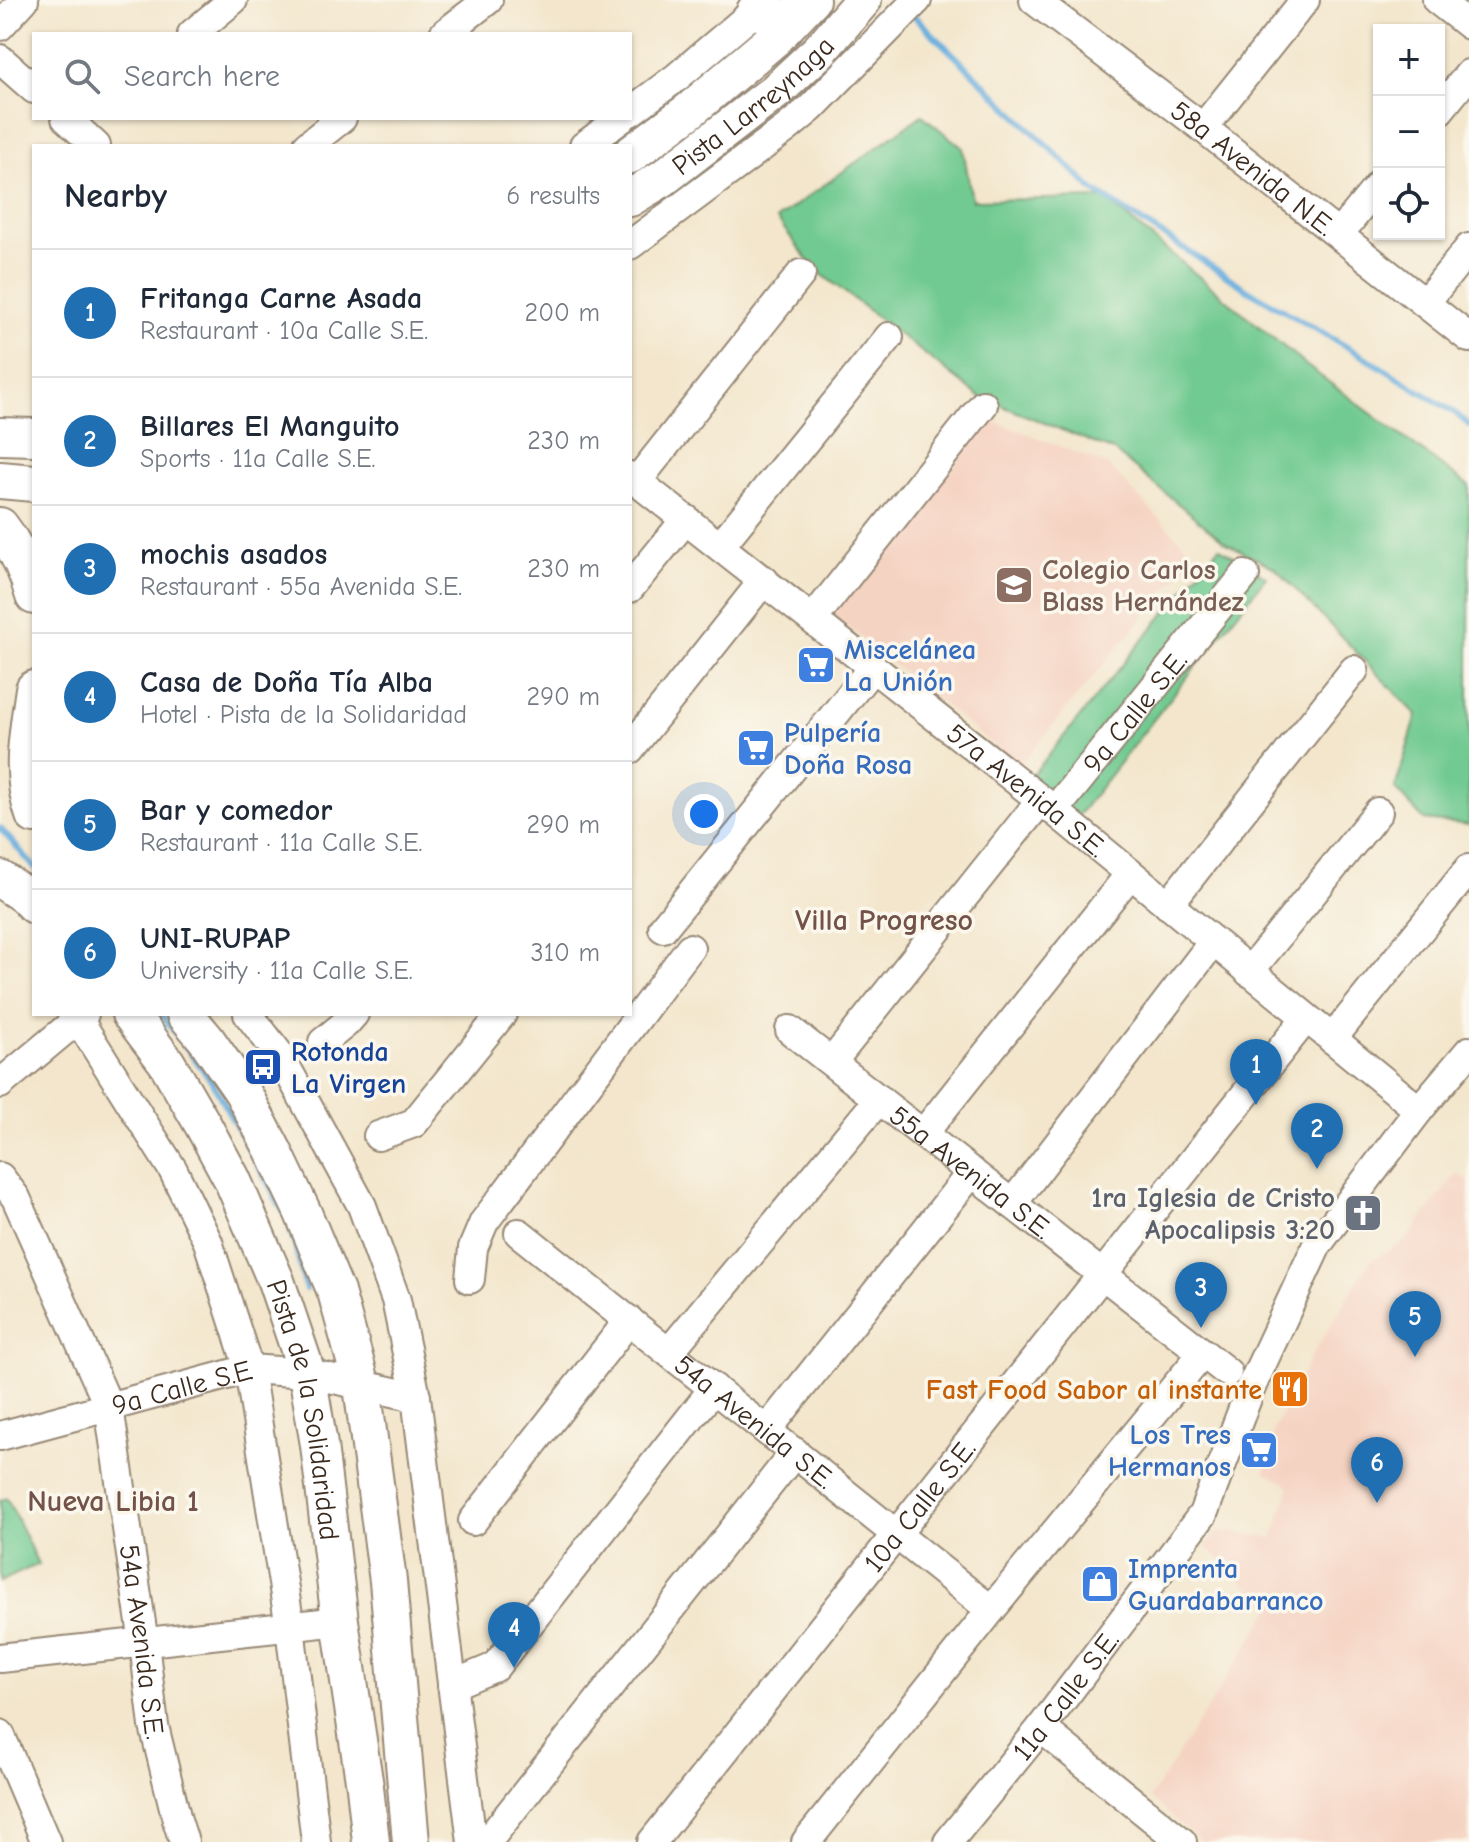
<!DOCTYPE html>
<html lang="en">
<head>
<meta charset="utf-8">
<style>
  :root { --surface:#fff; --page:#f6f6f7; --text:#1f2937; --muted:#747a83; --line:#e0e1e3; --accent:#1f6fb2 }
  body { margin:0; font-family:"Comic Neue",sans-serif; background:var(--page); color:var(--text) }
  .controls { position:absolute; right:24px; top:24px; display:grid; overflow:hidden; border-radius:0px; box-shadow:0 2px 6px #0004 }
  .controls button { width:72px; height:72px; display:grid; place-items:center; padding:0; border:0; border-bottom:2px solid var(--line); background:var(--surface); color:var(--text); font:40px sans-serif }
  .you { position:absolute; left:704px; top:814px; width:28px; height:28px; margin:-20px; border:6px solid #fff; border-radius:50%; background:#1a73e8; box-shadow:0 0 0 12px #1a73e833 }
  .badge { display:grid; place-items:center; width:52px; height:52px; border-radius:50%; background:var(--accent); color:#fff; font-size:26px; font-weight:700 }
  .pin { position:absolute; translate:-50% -66px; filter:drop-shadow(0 2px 4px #0008) }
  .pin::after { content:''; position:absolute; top:42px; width:28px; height:24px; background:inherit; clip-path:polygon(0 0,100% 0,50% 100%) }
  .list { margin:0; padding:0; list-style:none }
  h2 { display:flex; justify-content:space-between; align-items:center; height:104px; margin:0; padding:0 32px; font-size:34px }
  h2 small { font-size:26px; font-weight:400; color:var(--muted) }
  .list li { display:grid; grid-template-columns:52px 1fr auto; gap:24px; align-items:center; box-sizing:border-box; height:128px; padding:0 32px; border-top:2px solid var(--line) }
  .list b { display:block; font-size:30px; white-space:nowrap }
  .list p { margin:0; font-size:26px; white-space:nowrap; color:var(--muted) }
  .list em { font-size:26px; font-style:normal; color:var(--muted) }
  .icon { flex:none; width:44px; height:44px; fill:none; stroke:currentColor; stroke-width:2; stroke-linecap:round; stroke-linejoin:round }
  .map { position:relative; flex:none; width:1469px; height:1842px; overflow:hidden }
  .search { position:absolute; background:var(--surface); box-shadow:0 2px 6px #0004; left:32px; top:32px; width:600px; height:88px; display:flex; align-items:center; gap:20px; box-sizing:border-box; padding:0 28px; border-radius:0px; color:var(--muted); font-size:30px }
  .panel { position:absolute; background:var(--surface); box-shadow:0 2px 6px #0004; left:32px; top:144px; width:600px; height:872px; border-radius:0px }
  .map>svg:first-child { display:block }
  .built { fill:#f5d3c2 }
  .green { fill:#71ca91; stroke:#567a58; stroke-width:2 }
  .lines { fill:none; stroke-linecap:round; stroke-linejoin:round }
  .stream { stroke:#67addd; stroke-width:6 }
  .minor-casing { stroke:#978875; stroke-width:32 }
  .major-casing { stroke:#978875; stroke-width:40 }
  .minor { stroke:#fff; stroke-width:28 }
  .major { stroke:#fff; stroke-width:36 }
  .labels { text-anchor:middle; stroke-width:7; stroke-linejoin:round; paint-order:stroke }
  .street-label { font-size:28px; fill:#3b2a1e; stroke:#fbf7ec }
  .education-label { font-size:28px; font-weight:bold; fill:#785e54; stroke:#fbf7ec; text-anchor:start }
  .shop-label { font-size:28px; font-weight:bold; fill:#366cbe; stroke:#fbf7ec; text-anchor:start }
  .transit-label { font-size:28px; font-weight:bold; fill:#164399; stroke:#fbf7ec; text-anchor:start }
  .worship-label { font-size:28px; font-weight:bold; fill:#5b616d; stroke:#fbf7ec; text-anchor:end }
  .food-label { font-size:28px; font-weight:bold; fill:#c56008; stroke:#fbf7ec; text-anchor:end }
  .neighbourhood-label { font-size:30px; font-weight:bold; fill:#735349; stroke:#fbf7ec }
</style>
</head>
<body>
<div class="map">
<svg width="1469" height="1842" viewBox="0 0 1469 1842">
  <rect width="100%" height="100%" fill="#fbf7ec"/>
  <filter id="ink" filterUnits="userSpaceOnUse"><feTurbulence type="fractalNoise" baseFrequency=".0125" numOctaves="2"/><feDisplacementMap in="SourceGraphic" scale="16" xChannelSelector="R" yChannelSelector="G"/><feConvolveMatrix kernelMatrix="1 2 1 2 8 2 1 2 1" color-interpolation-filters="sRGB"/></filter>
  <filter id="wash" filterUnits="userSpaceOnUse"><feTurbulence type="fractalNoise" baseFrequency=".006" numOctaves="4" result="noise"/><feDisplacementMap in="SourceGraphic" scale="32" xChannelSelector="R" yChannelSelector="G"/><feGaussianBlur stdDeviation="1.8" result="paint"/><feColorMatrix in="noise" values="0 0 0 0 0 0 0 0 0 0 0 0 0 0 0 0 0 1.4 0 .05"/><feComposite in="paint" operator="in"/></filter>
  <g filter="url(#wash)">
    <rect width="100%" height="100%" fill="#f3e6cc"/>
    <!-- built -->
    <g class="built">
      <path d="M991,420L1106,464L1195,555L1019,766L833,615Z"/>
      <path d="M1457,1173L1469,1182V1842H1201L1150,1798L1271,1609L1205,1546L1218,1530L1273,1538L1290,1486L1265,1472L1274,1429L1311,1357L1370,1261L1405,1241Z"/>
    </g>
    <!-- green -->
    <g class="green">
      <path d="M922,115L963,148L972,200L1104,198L1307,366L1469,486V825L1424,820L1395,789L1417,715L1275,568L1226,543L1114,451L980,397L815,269L777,219Z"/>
      <path d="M1219,547L1266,577L1076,818L1028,780Z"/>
      <path d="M7,1498L38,1564L0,1582V1501Z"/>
    </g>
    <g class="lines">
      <!-- stream -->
      <g class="stream">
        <path d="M912,14L1093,190L1248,290L1368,359L1455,413L1469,425"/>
        <path d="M0,828L34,867"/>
        <path d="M161,1014L211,1080L284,1213"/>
        <path d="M289,1223L306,1289"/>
      </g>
    </g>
  </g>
  <g filter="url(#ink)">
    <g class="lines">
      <defs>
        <g id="minor">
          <path id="s1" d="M1034,0L1203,128L1469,338"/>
          <path d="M1437,0L1469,25"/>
          <path d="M0,26L24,0"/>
          <path d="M192,34L233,0"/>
          <path d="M444,34L488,0"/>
          <path d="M0,59L34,89"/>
          <path d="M1439,111L1469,74"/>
          <path d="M630,112L677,77L755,11L763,0"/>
          <path d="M66,118L96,146"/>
          <path d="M1203,128L1305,0"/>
          <path d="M307,146L342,118"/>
          <path d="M584,146L622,118"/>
          <path d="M1339,234L1379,185"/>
          <path d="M630,245L787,128L811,108L917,0"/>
          <path d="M1425,303L1469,248"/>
          <path id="s2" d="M630,476L1041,800L1419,1110"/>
          <path d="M637,481L801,274"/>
          <path d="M720,546L889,337"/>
          <path d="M630,588L686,519"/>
          <path d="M813,619L983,405"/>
          <path d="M630,749L764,580"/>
          <path id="s3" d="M1054,811L1245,575"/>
          <path d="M1168,905L1354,670"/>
          <path d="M663,928L873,667"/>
          <path d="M1249,972L1378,812"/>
          <path d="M248,1014L279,1054L362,1206L396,1300L416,1397L472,1842"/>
          <path d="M78,1019L173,1170L208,1242L249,1369L290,1627L316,1842"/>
          <path id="s4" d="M790,1030L1227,1372"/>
          <path d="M1332,1039L1469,869"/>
          <path d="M323,1042L346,1023L354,1014"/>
          <path d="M832,1062L1041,800"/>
          <path d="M0,1084L84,1014"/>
          <path d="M923,1134L1130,874"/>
          <path d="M378,1136L414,1123L502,1014"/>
          <path id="s5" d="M0,1177L16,1198L109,1407L144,1643L154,1726L177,1820L184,1842"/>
          <path d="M1012,1204L1213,942"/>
          <path id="s6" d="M519,1233L991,1610"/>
          <path d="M470,1279L473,1248L484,1222L690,948"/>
          <path d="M669,1352L879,1099"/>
          <path d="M767,1430L972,1172"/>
          <path id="s7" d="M0,1436L249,1369L307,1373L416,1397"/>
          <path d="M473,1521L629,1320"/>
          <path d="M0,1658L340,1621"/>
          <path d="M452,1685L495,1667L714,1388"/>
          <path d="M1041,1728L1182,1842"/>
          <path d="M0,1734L46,1842"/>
          <path d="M487,1842L795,1452"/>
          <path id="s8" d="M652,1842L1306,1018"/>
          <path d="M806,1842L991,1610L1203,1353"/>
          <path id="s9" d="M948,1842L1041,1728L1203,1514L1252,1385L1317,1245L1419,1110L1469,1051"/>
        </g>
        <g id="major">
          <path d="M755,11L792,20"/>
          <path d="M630,155L689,111L774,39L811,0"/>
          <path id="s10" d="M630,198L663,178L776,91L819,51L863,0"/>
          <path d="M0,436L34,437"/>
          <path d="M0,480L34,483"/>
          <path d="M0,526C16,547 27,570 34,596"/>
          <path d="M34,689C28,732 19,773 34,815"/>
          <path d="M0,879L24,895L34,905"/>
          <path id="s11" d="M130,1014L167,1063L203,1125L232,1179L276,1281L307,1373L319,1445L340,1621L365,1787L371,1842"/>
          <path d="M185,1014L206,1039L242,1091L273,1150L303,1213L336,1292L362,1386L388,1581L411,1842"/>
        </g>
      </defs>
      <!-- minor casing -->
      <use href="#minor" class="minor-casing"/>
      <!-- major casing -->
      <use href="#major" class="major-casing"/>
      <!-- minor -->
      <use href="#minor" class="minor"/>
      <!-- major -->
      <use href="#major" class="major"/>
    </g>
  </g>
  <!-- icons -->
  <defs>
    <symbol id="school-square" viewBox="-11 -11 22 22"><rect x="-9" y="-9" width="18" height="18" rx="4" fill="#8d6e63" stroke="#fbf7ec"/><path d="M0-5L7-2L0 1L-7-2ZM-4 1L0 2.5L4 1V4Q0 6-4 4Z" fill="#fff"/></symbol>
    <symbol id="supermarket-square" viewBox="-11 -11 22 22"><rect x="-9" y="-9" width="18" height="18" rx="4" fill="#3f7fe0" stroke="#fbf7ec"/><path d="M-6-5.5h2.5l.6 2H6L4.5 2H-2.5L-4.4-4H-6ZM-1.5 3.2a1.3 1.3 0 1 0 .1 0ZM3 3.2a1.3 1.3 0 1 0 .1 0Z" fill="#fff"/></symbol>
    <symbol id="bus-square" viewBox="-11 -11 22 22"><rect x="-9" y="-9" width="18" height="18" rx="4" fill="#1a4fb4" stroke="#fbf7ec"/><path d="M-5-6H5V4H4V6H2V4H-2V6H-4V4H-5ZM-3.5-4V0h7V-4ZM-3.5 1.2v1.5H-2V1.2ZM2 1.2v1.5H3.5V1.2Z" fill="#fff"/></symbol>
    <symbol id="church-square" viewBox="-11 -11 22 22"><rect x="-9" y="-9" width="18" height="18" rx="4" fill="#6b7280" stroke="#fbf7ec"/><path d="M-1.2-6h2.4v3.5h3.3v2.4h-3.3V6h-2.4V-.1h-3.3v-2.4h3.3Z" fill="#fff"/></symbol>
    <symbol id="restaurant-square" viewBox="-11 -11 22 22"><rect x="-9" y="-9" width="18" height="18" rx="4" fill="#e8710a" stroke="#fbf7ec"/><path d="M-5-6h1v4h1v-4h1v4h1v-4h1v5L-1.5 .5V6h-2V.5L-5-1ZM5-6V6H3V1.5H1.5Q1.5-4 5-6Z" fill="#fff"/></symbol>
    <symbol id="shop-square" viewBox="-11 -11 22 22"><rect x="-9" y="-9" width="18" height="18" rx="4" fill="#3f7fe0" stroke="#fbf7ec"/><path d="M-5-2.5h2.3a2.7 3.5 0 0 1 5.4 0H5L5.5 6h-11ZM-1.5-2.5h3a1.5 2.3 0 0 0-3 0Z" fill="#fff"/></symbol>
  </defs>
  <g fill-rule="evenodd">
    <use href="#school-square" x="992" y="563" width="44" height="44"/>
    <use href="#supermarket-square" x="794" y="643" width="44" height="44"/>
    <use href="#supermarket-square" x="734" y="726" width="44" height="44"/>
    <use href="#bus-square" x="241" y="1045" width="44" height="44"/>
    <use href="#church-square" x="1341" y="1191" width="44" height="44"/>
    <use href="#restaurant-square" x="1268" y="1367" width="44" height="44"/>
    <use href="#supermarket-square" x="1237" y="1428" width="44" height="44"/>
    <use href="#shop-square" x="1078" y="1562" width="44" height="44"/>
  </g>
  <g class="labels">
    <!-- street labels -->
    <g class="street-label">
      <text dy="10" stroke="none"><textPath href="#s10" startOffset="154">Pista Larreynaga</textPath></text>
      <text dy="10" stroke="none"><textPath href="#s1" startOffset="276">58a Avenida N.E.</textPath></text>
      <text dy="10" stroke="none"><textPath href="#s3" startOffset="128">9a Calle S.E.</textPath></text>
      <text dy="10" stroke="none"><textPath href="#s2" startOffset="506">57a Avenida S.E.</textPath></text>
      <text dy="10" stroke="none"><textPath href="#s4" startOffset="230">55a Avenida S.E.</textPath></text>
      <text dy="10" stroke="none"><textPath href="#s7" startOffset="190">9a Calle S.E.</textPath></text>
      <text dy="10" stroke="none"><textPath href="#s11" startOffset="438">Pista de la Solidaridad</textPath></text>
      <text dy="10" stroke="none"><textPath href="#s6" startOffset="302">54a Avenida S.E.</textPath></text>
      <text dy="10" stroke="none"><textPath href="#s8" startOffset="430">10a Calle S.E.</textPath></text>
      <text dy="10" stroke="none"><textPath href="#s5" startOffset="492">54a Avenida S.E.</textPath></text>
      <text dy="10" stroke="none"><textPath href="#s9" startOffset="188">11a Calle S.E.</textPath></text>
    </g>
    <!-- education labels -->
    <g class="education-label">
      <text x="1042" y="579">Colegio Carlos<tspan x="1042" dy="32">Blass Hernández</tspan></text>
    </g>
    <!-- shop labels -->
    <g class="shop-label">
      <text x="844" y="659">Miscelánea<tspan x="844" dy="32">La Unión</tspan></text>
      <text x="784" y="742">Pulpería<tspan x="784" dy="32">Doña Rosa</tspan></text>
      <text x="1231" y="1444" text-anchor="end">Los Tres<tspan x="1231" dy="32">Hermanos</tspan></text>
      <text x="1128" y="1578">Imprenta<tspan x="1128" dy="32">Guardabarranco</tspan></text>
    </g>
    <!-- transit labels -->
    <g class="transit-label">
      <text x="291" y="1061">Rotonda<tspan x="291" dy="32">La Virgen</tspan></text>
    </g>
    <!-- worship labels -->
    <g class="worship-label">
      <text x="1335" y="1207">1ra Iglesia de Cristo<tspan x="1335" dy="32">Apocalipsis 3:20</tspan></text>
    </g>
    <!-- food labels -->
    <g class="food-label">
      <text x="1262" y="1399">Fast Food Sabor al instante</text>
    </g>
    <!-- neighbourhood labels -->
    <g class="neighbourhood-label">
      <text x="884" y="930">Villa Progreso</text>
      <text x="113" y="1511">Nueva Libia 1</text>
    </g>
  </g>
</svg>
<div class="controls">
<button>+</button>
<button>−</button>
<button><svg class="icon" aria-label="locate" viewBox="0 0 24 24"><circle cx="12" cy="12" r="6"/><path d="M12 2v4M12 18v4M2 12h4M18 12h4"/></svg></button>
</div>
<div class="you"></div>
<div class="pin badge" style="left:1256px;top:1105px">1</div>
<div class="pin badge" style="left:1317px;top:1169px">2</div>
<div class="pin badge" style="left:1201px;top:1328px">3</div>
<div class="pin badge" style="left:514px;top:1668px">4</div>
<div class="pin badge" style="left:1415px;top:1357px">5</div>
<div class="pin badge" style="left:1377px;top:1503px">6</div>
<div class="search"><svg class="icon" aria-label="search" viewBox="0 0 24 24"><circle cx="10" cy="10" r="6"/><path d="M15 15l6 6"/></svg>Search here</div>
<section class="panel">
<h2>Nearby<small>6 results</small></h2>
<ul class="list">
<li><span class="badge">1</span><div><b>Fritanga Carne Asada</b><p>Restaurant · 10a Calle S.E.</p></div><em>200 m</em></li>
<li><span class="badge">2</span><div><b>Billares El Manguito</b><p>Sports · 11a Calle S.E.</p></div><em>230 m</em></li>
<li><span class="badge">3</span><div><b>mochis asados</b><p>Restaurant · 55a Avenida S.E.</p></div><em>230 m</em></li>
<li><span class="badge">4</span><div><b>Casa de Doña Tía Alba</b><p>Hotel · Pista de la Solidaridad</p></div><em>290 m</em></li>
<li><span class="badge">5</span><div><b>Bar y comedor</b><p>Restaurant · 11a Calle S.E.</p></div><em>290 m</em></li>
<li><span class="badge">6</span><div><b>UNI-RUPAP</b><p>University · 11a Calle S.E.</p></div><em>310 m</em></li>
</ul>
</section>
</div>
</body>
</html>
